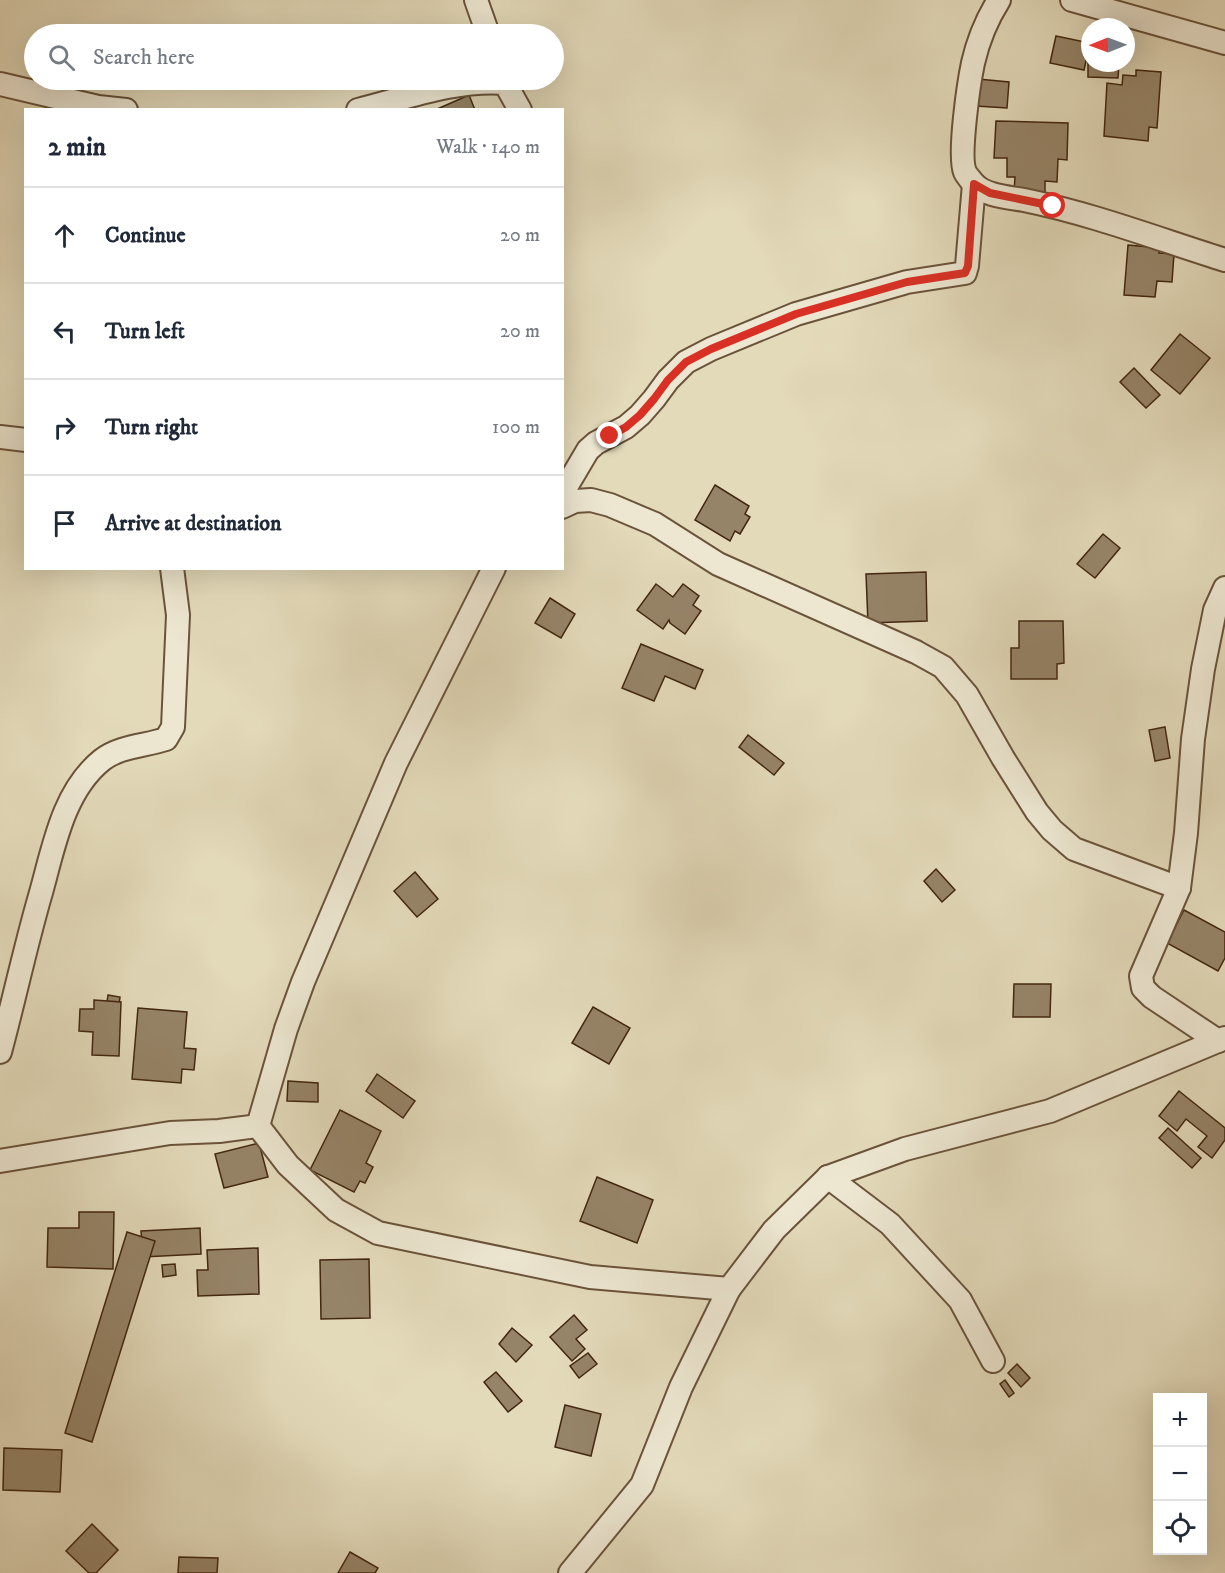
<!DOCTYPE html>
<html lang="en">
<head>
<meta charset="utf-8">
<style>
  :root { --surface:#fff; --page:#f6f6f7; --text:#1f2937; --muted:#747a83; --line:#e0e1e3 }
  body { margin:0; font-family:"IM FELL DW Pica",serif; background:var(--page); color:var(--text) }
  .controls { position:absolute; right:18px; bottom:18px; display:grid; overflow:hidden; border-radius:0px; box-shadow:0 6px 24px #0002 }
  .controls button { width:54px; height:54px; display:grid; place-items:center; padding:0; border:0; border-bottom:2px solid var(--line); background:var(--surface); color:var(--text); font:30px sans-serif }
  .compass { position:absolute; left:1081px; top:18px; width:54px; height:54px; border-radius:50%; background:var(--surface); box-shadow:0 6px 24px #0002; rotate:269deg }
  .stop { position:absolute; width:18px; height:18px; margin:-14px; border:4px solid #d93025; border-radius:50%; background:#fff }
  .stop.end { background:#d93025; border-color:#fff; box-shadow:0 2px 6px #0008 }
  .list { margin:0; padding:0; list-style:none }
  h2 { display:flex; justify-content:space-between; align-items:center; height:78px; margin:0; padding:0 24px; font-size:26px }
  h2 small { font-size:20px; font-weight:400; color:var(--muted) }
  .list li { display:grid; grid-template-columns:39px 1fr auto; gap:18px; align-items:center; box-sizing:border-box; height:96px; padding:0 24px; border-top:2px solid var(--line) }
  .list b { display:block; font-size:22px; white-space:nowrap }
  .list em { font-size:20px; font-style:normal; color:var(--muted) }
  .icon { flex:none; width:33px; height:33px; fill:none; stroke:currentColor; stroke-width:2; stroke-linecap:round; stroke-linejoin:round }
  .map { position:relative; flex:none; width:1225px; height:1573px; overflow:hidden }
  .search { position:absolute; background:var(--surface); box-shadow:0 6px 24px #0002; left:24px; top:24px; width:540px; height:66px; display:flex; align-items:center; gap:15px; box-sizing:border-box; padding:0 21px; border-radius:33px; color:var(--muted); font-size:22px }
  .panel { position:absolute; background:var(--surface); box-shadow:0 6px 24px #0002; left:24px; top:108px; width:540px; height:462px; border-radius:0px }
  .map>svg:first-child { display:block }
  .building { fill:#968468; stroke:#432610; stroke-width:1.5 }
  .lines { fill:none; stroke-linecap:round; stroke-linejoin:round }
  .minor-casing { stroke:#6b533a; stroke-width:26 }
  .minor { stroke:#ede7d2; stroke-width:22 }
  .route { stroke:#d93025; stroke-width:8 }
</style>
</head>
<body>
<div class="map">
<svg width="1225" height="1573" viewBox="0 0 1225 1573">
  <rect width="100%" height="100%" fill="#e3daba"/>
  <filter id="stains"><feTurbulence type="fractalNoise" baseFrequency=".00333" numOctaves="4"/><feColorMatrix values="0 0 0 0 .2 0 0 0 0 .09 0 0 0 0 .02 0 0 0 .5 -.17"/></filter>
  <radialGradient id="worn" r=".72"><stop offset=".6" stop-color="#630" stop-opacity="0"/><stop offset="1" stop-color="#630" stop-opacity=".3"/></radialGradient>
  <!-- building -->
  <g class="building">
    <path d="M1056,36L1090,43L1084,70L1050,63Z"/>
    <path d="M1088,57H1090V63H1119L1118,78L1088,77Z"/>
    <path d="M1136,70L1161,72L1157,128L1149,127L1148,141L1104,136L1107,83L1122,85L1123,75L1136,76Z"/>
    <path d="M978,79L1009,82L1007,108L976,106Z"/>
    <path d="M469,95L475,110H435Z"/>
    <path d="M996,121L1068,123L1067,160L1058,159L1057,182L1045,181V193L1014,192L1015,177H1007V158H994Z"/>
    <path d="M1128,245L1160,248L1159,253L1174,254L1172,282L1157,281L1155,297L1124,295Z"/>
    <path d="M1180,334L1210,358L1180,394L1151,370Z"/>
    <path d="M1134,368L1160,395L1146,408L1120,382Z"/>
    <path d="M715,485L749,506L745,514L750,517L740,534L735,531L730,541L695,520Z"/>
    <path d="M1103,534L1120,548L1095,578L1077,564Z"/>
    <path d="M926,572L927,621L868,623L866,574Z"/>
    <path d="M656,584L673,597L683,584L699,596L693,605L701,611L685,634L670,623L669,620L663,629L637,610Z"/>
    <path d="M550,598L575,614L561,638L535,623Z"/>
    <path d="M1019,621H1063L1064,663L1057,664V679H1011V648H1019Z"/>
    <path d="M641,644L703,670L695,689L665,676L654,701L622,688Z"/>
    <path d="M1165,727L1170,758L1155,761L1149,730Z"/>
    <path d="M748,735L784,763L774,775L739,747Z"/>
    <path d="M936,869L955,890L942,902L924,881Z"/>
    <path d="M415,872L438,899L417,917L394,891Z"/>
    <path d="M1184,910L1225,932V958L1218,971L1167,943Z"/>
    <path d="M1014,984H1051L1050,1017H1013Z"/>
    <path d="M108,995L120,997L112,1055L99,1054Z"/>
    <path d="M94,1000L121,1002L119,1056L92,1055L93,1032L79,1031L80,1009H94Z"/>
    <path d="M593,1007L630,1028L609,1064L572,1043Z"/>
    <path d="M138,1008L187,1012L184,1048L196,1049L194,1070L182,1069L181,1083L132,1079Z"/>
    <path d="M377,1074L415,1101L403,1118L366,1091Z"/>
    <path d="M288,1081L318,1083V1102L287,1101Z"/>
    <path d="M1179,1091L1225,1128V1140L1212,1158L1198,1147L1207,1136L1186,1119L1177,1131L1159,1116Z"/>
    <path d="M340,1110L381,1131L366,1163L373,1167L365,1183L360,1181L354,1192L310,1170Z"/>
    <path d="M1168,1128L1201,1158L1192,1168L1159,1138Z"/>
    <path d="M259,1143L268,1177L224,1188L215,1154Z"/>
    <path d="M597,1177L653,1200L637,1243L580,1221Z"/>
    <path d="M79,1212H114L113,1269L47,1267L48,1228H79Z"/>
    <path d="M200,1228L201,1254L143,1257L141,1231Z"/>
    <path d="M127,1232L155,1241L92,1442L65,1433Z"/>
    <path d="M258,1248L259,1294L198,1296L197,1270H208L207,1250Z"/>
    <path d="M369,1259L370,1318L321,1319L320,1260Z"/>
    <path d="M175,1264L176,1275L163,1277L162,1265Z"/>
    <path d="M574,1315L587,1330L576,1339L585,1349L572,1361L550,1337Z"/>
    <path d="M512,1328L532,1345L516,1362L499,1344Z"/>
    <path d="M588,1353L597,1364L579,1378L570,1366Z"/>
    <path d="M1017,1364L1030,1378L1021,1387L1008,1373Z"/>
    <path d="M496,1372L522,1401L508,1412L484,1382Z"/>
    <path d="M1005,1380L1014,1393L1009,1397L1000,1384Z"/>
    <path d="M565,1405L601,1414L591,1456L555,1447Z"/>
    <path d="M4,1448L62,1450L60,1492L3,1490Z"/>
    <path d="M92,1524L118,1550L96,1573H89L66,1551Z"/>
    <path d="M350,1552L378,1568L375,1573H338Z"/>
    <path d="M179,1557L218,1558L217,1573H178Z"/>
  </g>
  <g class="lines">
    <defs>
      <g id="minor">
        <path d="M476,0L488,34"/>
        <path d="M999,0C987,19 978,41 973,63C969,82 958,156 965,172C966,175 971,180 973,183C985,196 1007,197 1024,200C1093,214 1158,239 1225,260"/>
        <path d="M1072,0L1225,43"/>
        <path d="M0,84L98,107L126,110"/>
        <path d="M358,110C406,98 456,79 505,83L520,110"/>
        <path d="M0,437L26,440"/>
        <path d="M562,494L588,450L596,443L626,427L640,415L654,399L668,380L686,362L711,349L796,314L907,282L965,273L967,266L974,184"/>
        <path d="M562,507L575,501L591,500L610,505L655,524L718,564L916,652L943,667L967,695L1003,758L1037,812L1052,830L1074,849L1179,888"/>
        <path d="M1218,1041L1152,997L1143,988L1141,976L1179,888L1186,833L1193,739L1203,669L1215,610L1225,588"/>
        <path d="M0,1052C14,1000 25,948 40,896C53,851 62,792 102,760C120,746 145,746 166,739L173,727L178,615L172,568"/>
        <path d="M258,1126L286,1029L303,982L396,763L494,568"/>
        <path d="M0,1161L170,1133L219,1131L258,1126L288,1165L336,1210L378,1233L590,1277L729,1289"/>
        <path d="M828,1177L890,1224L960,1300L993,1361"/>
        <path d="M570,1573L642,1485L681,1387L729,1289L774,1230L828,1177L905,1149L1050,1111L1225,1038"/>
      </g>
    </defs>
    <!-- minor casing -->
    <use href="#minor" class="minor-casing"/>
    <!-- minor -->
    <use href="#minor" class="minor"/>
  </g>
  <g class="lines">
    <!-- route -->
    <path class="route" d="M610,436L626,427L640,415L654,399L668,380L686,362L711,349L796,314L907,282L965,273L968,266L974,184L990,193L1053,206"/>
  </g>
  <rect width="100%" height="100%" filter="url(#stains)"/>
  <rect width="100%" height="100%" fill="url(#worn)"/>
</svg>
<div class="controls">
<button>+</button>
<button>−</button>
<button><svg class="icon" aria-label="locate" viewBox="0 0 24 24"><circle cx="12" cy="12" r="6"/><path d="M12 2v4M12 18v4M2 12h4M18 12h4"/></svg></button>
</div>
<svg class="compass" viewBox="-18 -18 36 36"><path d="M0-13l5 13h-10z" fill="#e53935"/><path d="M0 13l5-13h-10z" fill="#747a83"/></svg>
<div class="stop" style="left:1053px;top:206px"></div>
<div class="stop end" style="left:610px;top:436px"></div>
<div class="search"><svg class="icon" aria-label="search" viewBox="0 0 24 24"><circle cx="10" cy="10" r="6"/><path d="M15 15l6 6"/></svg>Search here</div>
<section class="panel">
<h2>2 min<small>Walk · 140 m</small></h2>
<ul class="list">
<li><svg class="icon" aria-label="ahead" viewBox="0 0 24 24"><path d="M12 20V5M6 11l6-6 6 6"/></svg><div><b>Continue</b></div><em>20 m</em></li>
<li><svg class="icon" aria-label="left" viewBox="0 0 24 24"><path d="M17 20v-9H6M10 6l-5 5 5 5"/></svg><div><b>Turn left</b></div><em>20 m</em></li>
<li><svg class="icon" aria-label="right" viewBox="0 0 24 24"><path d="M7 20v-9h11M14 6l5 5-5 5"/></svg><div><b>Turn right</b></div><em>100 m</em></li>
<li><svg class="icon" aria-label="arrive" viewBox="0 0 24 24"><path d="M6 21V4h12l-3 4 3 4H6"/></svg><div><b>Arrive at destination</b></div></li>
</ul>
</section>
</div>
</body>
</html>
